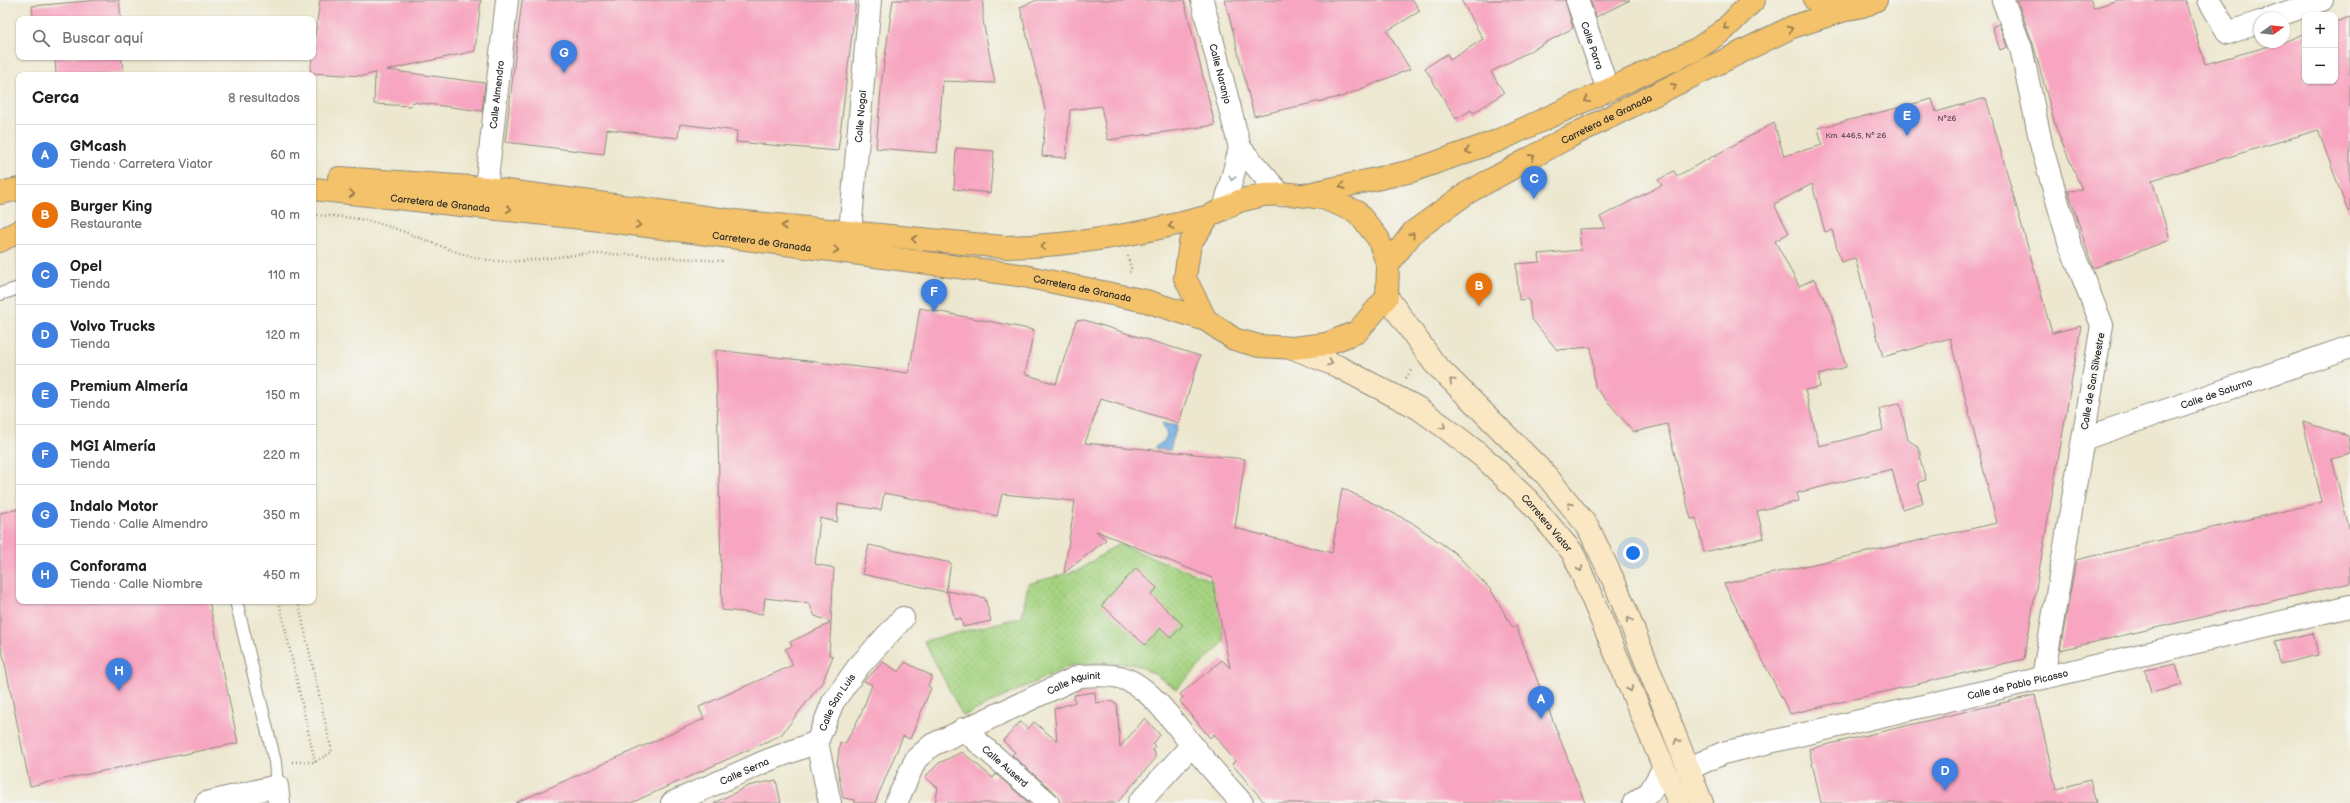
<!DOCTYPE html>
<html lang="es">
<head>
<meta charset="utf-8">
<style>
  :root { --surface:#fff; --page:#f2f2f2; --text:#202124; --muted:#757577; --line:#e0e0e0; --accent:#db2777 }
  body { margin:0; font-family:"Balsamiq Sans",sans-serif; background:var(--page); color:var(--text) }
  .controls { position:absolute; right:12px; top:12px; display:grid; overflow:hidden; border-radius:8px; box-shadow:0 1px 3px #0004 }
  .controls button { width:36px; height:36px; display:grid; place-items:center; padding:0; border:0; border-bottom:1px solid var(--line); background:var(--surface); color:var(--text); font:20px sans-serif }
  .compass { position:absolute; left:2254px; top:12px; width:36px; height:36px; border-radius:50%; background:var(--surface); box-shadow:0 1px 3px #0004; rotate:75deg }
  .you { position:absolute; left:1633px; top:553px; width:14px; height:14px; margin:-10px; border:3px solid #fff; border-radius:50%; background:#1a73e8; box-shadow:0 0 0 6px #1a73e833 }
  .badge { display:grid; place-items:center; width:26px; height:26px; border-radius:50%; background:var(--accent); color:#fff; font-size:13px; font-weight:700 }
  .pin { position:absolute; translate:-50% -33px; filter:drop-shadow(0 1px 2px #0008) }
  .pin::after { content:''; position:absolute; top:21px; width:14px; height:12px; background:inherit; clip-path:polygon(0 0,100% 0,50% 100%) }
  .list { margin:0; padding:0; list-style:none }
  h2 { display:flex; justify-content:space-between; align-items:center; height:52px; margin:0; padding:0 16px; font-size:17px }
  h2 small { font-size:13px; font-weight:400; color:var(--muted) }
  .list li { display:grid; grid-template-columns:26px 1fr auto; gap:12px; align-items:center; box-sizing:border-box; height:60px; padding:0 16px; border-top:1px solid var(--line) }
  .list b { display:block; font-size:15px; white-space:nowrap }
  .list p { margin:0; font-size:13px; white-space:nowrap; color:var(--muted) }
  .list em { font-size:13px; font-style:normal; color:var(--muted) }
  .icon { flex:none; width:22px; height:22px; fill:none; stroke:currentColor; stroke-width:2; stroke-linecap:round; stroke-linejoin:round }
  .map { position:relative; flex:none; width:2350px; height:803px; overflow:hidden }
  .search { position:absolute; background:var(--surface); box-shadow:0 1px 3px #0004; left:16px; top:16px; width:300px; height:44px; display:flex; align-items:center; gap:10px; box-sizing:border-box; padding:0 14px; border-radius:8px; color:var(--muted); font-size:15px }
  .panel { position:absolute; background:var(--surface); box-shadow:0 1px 3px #0004; left:16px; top:72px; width:300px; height:532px; border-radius:8px }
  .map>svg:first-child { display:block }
  .park { fill:url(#park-dots); stroke:#687f56 }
  .water { fill:#6eabe0; stroke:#4c6b86 }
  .building { fill:#f7a5c0 }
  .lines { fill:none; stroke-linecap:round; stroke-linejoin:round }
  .lane-casing { stroke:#8c897c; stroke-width:14 }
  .street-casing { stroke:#8c897c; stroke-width:24 }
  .secondary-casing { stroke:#8c897c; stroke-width:24 }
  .highway-casing { stroke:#8c897c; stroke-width:24 }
  .path { stroke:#8c897c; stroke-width:2.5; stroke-dasharray:1 3; stroke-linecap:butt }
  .lane { stroke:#fff; stroke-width:12 }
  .street { stroke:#fff; stroke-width:22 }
  .secondary { stroke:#fae7c3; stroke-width:22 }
  .highway { stroke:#f3c26a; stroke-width:22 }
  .oneway { stroke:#8f764a }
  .oneway2 { stroke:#a0a0a0 }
  .oneway3 { stroke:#928977 }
  .labels { text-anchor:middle; stroke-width:3.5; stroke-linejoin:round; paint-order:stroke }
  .number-label { font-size:8px; fill:#5e4a50 }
  .street-label { font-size:10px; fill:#2b2b2b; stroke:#f6f6f2 }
</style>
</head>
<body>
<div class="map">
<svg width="2350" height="803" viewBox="0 0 2350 803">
  <defs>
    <pattern id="park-dots" width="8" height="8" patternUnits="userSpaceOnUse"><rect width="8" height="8" fill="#a5d380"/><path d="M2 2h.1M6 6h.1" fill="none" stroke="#8eb56f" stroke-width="1.8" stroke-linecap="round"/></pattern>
  </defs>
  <rect width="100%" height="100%" fill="#f6f6f2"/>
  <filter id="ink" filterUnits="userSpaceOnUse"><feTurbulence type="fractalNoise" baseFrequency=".025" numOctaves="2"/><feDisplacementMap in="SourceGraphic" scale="8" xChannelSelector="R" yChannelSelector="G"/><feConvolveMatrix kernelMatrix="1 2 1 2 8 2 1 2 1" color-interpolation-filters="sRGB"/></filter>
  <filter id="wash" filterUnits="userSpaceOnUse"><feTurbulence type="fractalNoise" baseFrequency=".012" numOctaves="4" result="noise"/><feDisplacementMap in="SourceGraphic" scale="16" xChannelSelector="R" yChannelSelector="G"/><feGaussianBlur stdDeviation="0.9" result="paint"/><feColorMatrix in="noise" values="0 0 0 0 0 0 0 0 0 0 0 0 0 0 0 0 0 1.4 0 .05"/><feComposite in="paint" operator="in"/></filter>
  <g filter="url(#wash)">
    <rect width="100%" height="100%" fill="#ece7ce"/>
    <!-- park -->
    <path class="park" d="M1118,544L1216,582L1224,642L1176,689L1156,675L1136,665L1103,662L1069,666L963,716L924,641L1022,617L1028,584L1079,570Z"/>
    <!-- water -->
    <path class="water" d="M1162,423L1177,426L1170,450L1156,449L1155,447L1164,441L1167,435Z"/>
    <g id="blocks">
      <!-- building -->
      <g class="building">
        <path d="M98,0H119L121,19H33L32,6Z"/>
        <path d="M320,0H481L475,51L387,70L485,83L482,111L412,102L411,106L374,104L375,73L362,76L310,73Z"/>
        <path d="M522,0H856L838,151L736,142L737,131L680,124L678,138L607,129L604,154L505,142Z"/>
        <path d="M893,0H983V21L995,83L943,81L937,153L876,148L882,78Z"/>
        <path d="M1037,0H1184L1215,125L1108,140L1101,106L1070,110L1066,158L1042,156L1046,113L1020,7Z"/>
        <path d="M1225,0H1413L1420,11L1387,31L1410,69L1344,96L1254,116Z"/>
        <path d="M1461,0H1565L1573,28L1491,72L1504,93L1473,113L1471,110L1456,119L1425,68L1447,54L1450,60L1483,39Z"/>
        <path d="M1590,0H1630L1596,17Z"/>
        <path d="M2017,0H2091L2093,8L2118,0H2186L2205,64L2284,42L2305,33V81H2335V22L2350,17V211L2348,212L2318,130L2152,180L2170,240L2093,268L2068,191L2082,190L2056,128L2033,44Z"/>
        <path d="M1999,24L2007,47L2000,50L1992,27Z"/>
        <path d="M55,57H121L124,73L56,75Z"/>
        <path d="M1986,98L2052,333L2081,326L2024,659L1790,714L1724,584L1997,523L1950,338L1883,357L1855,258L1841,262L1832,230L1825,232L1812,184L1774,204L1789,233L1775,241L1799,286L1814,279L1830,309L1846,367L1819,375L1820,387L1805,390L1819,446L1883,430L1879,409L1900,403L1908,440L1917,446L1920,452V460L1926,480L1918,482L1923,503L1902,509L1892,469L1797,493L1799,501L1757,511L1764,538L1704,552L1696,518L1691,519L1667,424L1634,432L1595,387L1591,347L1557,350L1531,318L1529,299L1519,300L1516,264L1540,262L1539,254L1581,250L1579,229L1606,228L1600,217L1662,185L1658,180L1674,171L1677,176L1774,123L1784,156L1822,145L1818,128L1932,99L1936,112Z"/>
        <path d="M956,148L994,151L990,193L954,189Z"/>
        <path d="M920,308L1034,330L1025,374L1056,384L1076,321L1084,320L1200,356L1179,423L1101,399L1085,443L1245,459L1235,528L1332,553L1342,488L1411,522L1455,553L1491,590L1513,628L1516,626L1585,803H1265L1232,764L1235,761L1214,734L1210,738L1180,701L1183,698L1180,694L1222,660L1230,668L1212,578L1096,531L1106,540L1064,573L1075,501L1002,494L997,516L884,493L881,510L838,504L837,522L820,518L815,564L834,568L831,622L815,616L809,603L765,598L763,614L722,610L716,350L909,373Z"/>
        <path d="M2303,422L2348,436L2350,454L2332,459L2350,532V583L2060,650L2076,560L2322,502Z"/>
        <path d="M19,509V601H209L238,743L30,786L0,640V513Z"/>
        <path d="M869,545L951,563L946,592L862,574Z"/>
        <path d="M1136,568L1157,588L1151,595L1183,625L1171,638L1161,628L1145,645L1102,605Z"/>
        <path d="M947,591L985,598L991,621L963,627L961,618L955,620Z"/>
        <path d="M831,623L829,655L833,656L823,681L781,735L631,803H515L704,719L699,707L793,665L785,649L792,646L790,642Z"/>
        <path d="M2313,633L2318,655L2280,664L2275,641Z"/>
        <path d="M883,662L899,672L905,662L932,676L928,686L931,688L910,739L903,736L875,803H855V800L843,798L837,765L840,742L845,744L860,716L872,685L864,681Z"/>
        <path d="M2176,664L2182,685L2151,693L2145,670Z"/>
        <path d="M1095,692L1096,703L1110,701L1117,704L1120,747L1145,718L1160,735L1153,744L1155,746L1152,750L1155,752V759L1117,803H1060L1056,794L1012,755L1015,752L1003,741L1020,722L1028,729L1034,722L1057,741L1054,709L1075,702L1074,695Z"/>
        <path d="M2035,695L2056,789L2090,780L2096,803H1821L1809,749Z"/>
        <path d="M962,752L993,778L996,774L1029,803H935L938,788L925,777L939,763Z"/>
        <path d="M776,780L781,803H714L748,786Z"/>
      </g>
    </g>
  </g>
  <g filter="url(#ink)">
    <use href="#blocks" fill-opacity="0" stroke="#8c897c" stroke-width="1"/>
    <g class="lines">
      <defs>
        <g id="lane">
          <path d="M0,294L19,288"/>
          <path d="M236,601L275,762L277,786"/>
        </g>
        <g id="street">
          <path id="s1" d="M1202,0L1240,148L1281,195"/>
          <path id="s2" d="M1577,0L1608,90"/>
          <path d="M2003,0L2021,48L2042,148L2070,245L2102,325L2043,678"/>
          <path d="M2209,0L2228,33L2260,22"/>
          <path d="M2271,18L2322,0"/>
          <path id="s3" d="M486,188L507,0"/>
          <path d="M1224,209L1240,148"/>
          <path id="s4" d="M850,232L870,0"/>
          <path id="s5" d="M2083,439L2350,347"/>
          <path id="s6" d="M963,729L1048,803"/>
          <path id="s7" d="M1688,769L1723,753L2350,606"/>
          <path d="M206,803L277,786L279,803"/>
          <path id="s8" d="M672,803L766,761L817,742"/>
          <path id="s9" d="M830,803L817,742L833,702L858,667L903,618"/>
          <path id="s10" d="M896,803L916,759L932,745L1080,676C1093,675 1107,674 1119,677C1149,684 1174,723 1192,745C1208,765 1225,784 1242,803"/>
          <path d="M1139,803L1192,745"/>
          <path d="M1634,803L1650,792L1663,769"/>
        </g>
        <g id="secondary">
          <path d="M1387,297L1434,363L1546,475L1588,527L1616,586L1702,803"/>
          <path id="s11" d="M1293,348L1337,366L1418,408L1447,429L1484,458L1530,502L1573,553L1679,803"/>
        </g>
        <g id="highway">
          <path d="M1815,0C1834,11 1857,11 1876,0"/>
          <path d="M339,178L486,188L735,221L1004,247C1074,246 1142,234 1209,216"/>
          <path id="s12" d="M313,189L609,221L1019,275L1146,301L1206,320"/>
          <path d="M0,193L19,189"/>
          <path d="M1291,194L1323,198L1357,212L1378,238L1388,265L1387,297L1357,332L1326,344L1293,348L1259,346L1234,339L1206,320L1185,278L1190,243L1209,216L1239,201L1263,195Z"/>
          <path d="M1308,194L1412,171L1497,141L1697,49L1724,30L1754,0"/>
          <path d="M0,241L19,231"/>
          <path id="s13" d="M1388,265L1413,232L1467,193L1567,138L1792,27L1848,9"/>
        </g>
      </defs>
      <!-- lane casing -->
      <use href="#lane" class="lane-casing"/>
      <!-- street casing -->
      <use href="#street" class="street-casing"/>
      <!-- secondary casing -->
      <use href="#secondary" class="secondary-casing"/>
      <!-- highway casing -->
      <use href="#highway" class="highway-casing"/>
      <!-- path -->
      <g class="path">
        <path d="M313,215C333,216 354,217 373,222C410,231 445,251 482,259C517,266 556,255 591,254C636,253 680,259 724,261"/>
        <path d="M1128,256L1131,268L1129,275"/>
        <path d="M1406,378L1412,369"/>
        <path d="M279,601L315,762"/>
        <path d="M292,762H315L332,752L298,601"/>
      </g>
      <!-- lane -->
      <use href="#lane" class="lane"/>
      <!-- street -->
      <use href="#street" class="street"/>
      <!-- secondary -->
      <use href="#secondary" class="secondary"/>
      <!-- highway -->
      <use href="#highway" class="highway"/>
    </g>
    <!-- one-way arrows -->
    <defs><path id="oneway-chevron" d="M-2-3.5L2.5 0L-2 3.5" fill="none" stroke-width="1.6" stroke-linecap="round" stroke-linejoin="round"/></defs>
    <g class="oneway">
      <use href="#oneway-chevron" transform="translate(1726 27) rotate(139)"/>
      <use href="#oneway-chevron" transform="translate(1790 29) rotate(-24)"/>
      <use href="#oneway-chevron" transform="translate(1674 86) rotate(-26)"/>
      <use href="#oneway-chevron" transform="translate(1587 100) rotate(155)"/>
      <use href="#oneway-chevron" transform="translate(1468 151) rotate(161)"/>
      <use href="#oneway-chevron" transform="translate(1532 157) rotate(-29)"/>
      <use href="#oneway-chevron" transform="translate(1342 186) rotate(167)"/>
      <use href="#oneway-chevron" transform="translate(352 194) rotate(6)"/>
      <use href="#oneway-chevron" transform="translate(509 209) rotate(7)"/>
      <use href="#oneway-chevron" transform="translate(638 225) rotate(7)"/>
      <use href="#oneway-chevron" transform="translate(784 226) rotate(-174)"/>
      <use href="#oneway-chevron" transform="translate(1171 226) rotate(169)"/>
      <use href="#oneway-chevron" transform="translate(1412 235) rotate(-49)"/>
      <use href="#oneway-chevron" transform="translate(914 239) rotate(-174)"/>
      <use href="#oneway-chevron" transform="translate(1043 247) rotate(178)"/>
      <use href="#oneway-chevron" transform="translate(836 250) rotate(7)"/>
    </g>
    <use class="oneway2" href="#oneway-chevron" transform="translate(1232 178) rotate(104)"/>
    <g class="oneway3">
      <use href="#oneway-chevron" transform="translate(1330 363) rotate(22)"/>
      <use href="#oneway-chevron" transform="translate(1452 381) rotate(-135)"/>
      <use href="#oneway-chevron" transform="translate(1443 426) rotate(35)"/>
      <use href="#oneway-chevron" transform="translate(1570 505) rotate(-129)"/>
      <use href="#oneway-chevron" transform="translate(1580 569) rotate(67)"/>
      <use href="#oneway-chevron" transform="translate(1629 620) rotate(-112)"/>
      <use href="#oneway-chevron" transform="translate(1630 689) rotate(68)"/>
      <use href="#oneway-chevron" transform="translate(1677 741) rotate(-111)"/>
    </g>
  </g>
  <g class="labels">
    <!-- number labels -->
    <g class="number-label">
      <text x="1947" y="121">Nº26</text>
      <text x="1856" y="138">Km. 446,5, Nº 26</text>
    </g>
    <!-- street labels -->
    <g class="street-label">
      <text dy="4" stroke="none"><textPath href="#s2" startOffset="48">Calle Parra</textPath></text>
      <text dy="4" stroke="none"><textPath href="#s1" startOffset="76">Calle Naranjo</textPath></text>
      <text dy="4" stroke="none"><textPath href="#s3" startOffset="94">Calle Almendro</textPath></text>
      <text dy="4" stroke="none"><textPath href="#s4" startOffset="116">Calle Nogal</textPath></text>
      <text dy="4" stroke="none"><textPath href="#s13" startOffset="266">Carretera de Granada</textPath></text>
      <text dy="4" stroke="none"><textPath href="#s12" startOffset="128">Carretera de Granada</textPath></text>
      <text dy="4" stroke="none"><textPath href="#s12" startOffset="452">Carretera de Granada</textPath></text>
      <text dy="4" stroke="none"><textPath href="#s12" startOffset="776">Carretera de Granada</textPath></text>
      <text transform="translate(2092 381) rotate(-80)" y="4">Calle de San Silvestre</text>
      <text dy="4" stroke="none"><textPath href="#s5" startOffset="141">Calle de Saturno</textPath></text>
      <text dy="4" stroke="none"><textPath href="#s11" startOffset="312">Carretera Viator</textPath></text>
      <text dy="4" stroke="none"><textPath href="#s10" startOffset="225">Calle Aguinit</textPath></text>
      <text dy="4" stroke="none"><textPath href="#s7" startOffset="341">Calle de Pablo Picasso</textPath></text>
      <text dy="4" stroke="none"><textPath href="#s9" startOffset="107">Calle San Luis</textPath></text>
      <text dy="4" stroke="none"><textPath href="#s6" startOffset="56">Calle Auserd</textPath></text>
      <text dy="4" stroke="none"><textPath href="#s8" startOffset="79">Calle Serna</textPath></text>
    </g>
  </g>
</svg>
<div class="controls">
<button>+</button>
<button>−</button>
</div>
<svg class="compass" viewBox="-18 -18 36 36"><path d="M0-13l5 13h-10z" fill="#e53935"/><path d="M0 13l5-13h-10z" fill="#757577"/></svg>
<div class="you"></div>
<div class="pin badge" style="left:1541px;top:719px;background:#3f7fe0">A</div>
<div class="pin badge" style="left:1479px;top:306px;background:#e8710a">B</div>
<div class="pin badge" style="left:1534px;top:199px;background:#3f7fe0">C</div>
<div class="pin badge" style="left:1945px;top:791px;background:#3f7fe0">D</div>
<div class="pin badge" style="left:1907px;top:136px;background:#3f7fe0">E</div>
<div class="pin badge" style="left:934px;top:312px;background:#3f7fe0">F</div>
<div class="pin badge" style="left:564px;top:73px;background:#3f7fe0">G</div>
<div class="pin badge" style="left:119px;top:691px;background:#3f7fe0">H</div>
<div class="search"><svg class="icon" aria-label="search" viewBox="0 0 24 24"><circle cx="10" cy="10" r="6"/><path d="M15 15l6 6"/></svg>Buscar aquí</div>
<section class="panel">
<h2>Cerca<small>8 resultados</small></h2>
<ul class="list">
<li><span class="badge" style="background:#3f7fe0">A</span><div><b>GMcash</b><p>Tienda · Carretera Viator</p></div><em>60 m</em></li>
<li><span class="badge" style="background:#e8710a">B</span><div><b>Burger King</b><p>Restaurante</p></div><em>90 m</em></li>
<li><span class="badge" style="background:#3f7fe0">C</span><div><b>Opel</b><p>Tienda</p></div><em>110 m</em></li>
<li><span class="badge" style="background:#3f7fe0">D</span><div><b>Volvo Trucks</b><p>Tienda</p></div><em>120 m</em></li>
<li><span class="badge" style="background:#3f7fe0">E</span><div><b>Premium Almería</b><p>Tienda</p></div><em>150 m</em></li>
<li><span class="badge" style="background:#3f7fe0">F</span><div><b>MGI Almería</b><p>Tienda</p></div><em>220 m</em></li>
<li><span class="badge" style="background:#3f7fe0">G</span><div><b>Indalo Motor</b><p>Tienda · Calle Almendro</p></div><em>350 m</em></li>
<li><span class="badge" style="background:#3f7fe0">H</span><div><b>Conforama</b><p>Tienda · Calle Niombre</p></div><em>450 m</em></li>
</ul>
</section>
</div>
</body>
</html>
